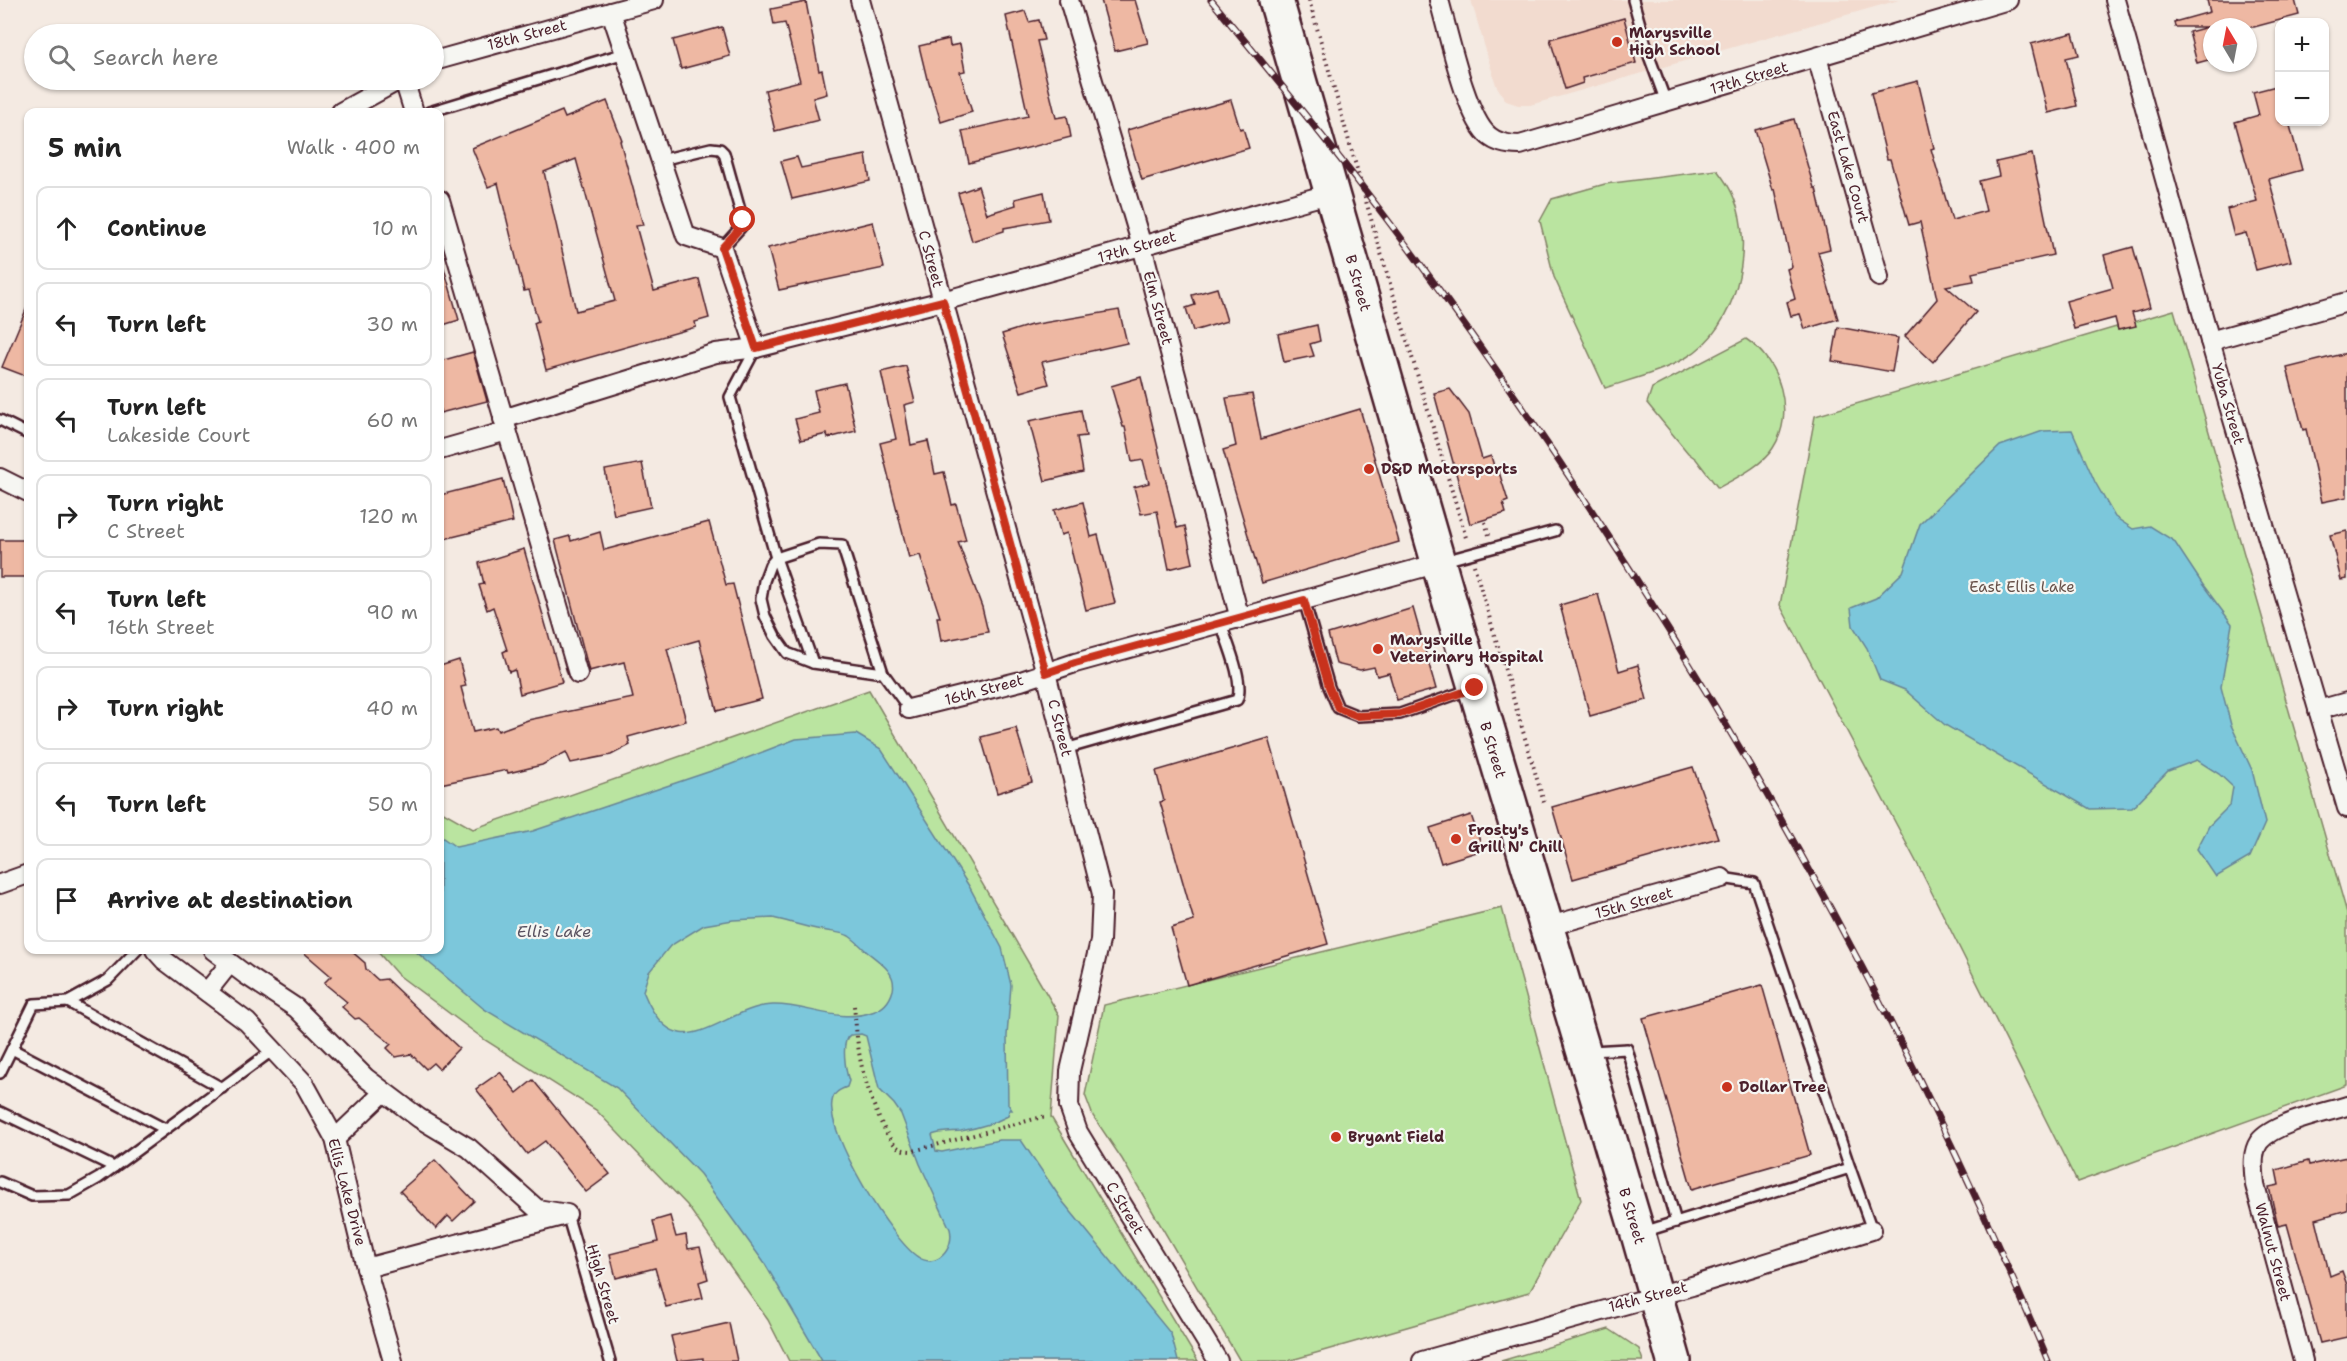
<!DOCTYPE html>
<html lang="en">
<head>
<meta charset="utf-8">
<style>
  :root { --surface:#fff; --page:#f2f2f2; --text:#222; --muted:#767676; --line:#e0e0e0 }
  body { margin:0; font-family:"Shantell Sans",sans-serif; background:var(--page); color:var(--text) }
  .controls { position:absolute; right:18px; top:18px; display:grid; overflow:hidden; border-radius:12px; box-shadow:0 2px 4px #0004 }
  .controls button { width:54px; height:54px; display:grid; place-items:center; padding:0; border:0; border-bottom:2px solid var(--line); background:var(--surface); color:var(--text); font:30px sans-serif }
  .compass { position:absolute; left:2203px; top:18px; width:54px; height:54px; border-radius:50%; background:var(--surface); box-shadow:0 2px 4px #0004; rotate:350deg }
  .stop { position:absolute; width:18px; height:18px; margin:-14px; border:4px solid #c8321e; border-radius:50%; background:#fff }
  .stop.end { background:#c8321e; border-color:#fff; box-shadow:0 2px 6px #0008 }
  .list { margin:0; padding:0; list-style:none }
  h2 { display:flex; justify-content:space-between; align-items:center; height:78px; margin:0; padding:0 24px; font-size:26px }
  h2 small { font-size:20px; font-weight:400; color:var(--muted) }
  .list li { display:grid; grid-template-columns:39px 1fr auto; gap:18px; align-items:center; box-sizing:border-box; height:84px; margin:0 12px 12px; padding:0 12px; border:2px solid var(--line); border-radius:12px }
  .list b { display:block; font-size:22px; white-space:nowrap }
  .list p { margin:0; font-size:20px; white-space:nowrap; color:var(--muted) }
  .list em { font-size:20px; font-style:normal; color:var(--muted) }
  .icon { flex:none; width:33px; height:33px; fill:none; stroke:currentColor; stroke-width:2; stroke-linecap:round; stroke-linejoin:round }
  .map { position:relative; flex:none; width:2347px; height:1361px; overflow:hidden }
  .search { position:absolute; background:var(--surface); box-shadow:0 2px 4px #0004; left:24px; top:24px; width:420px; height:66px; display:flex; align-items:center; gap:15px; box-sizing:border-box; padding:0 21px; border-radius:33px; color:var(--muted); font-size:22px }
  .panel { position:absolute; background:var(--surface); box-shadow:0 2px 4px #0004; left:24px; top:108px; width:420px; height:846px; border-radius:12px }
  .map>svg:first-child { display:block }
  .built { fill:#f2dbcf }
  .green { fill:#bae4a0; stroke:#828266; stroke-width:1.5 }
  .water { fill:#7cc7db; stroke:#688495; stroke-width:1.5; fill-rule:evenodd }
  .building { fill:#eeb8a3; stroke:#4a1f2b; stroke-width:1.5; fill-rule:evenodd }
  .lines { fill:none; stroke-linecap:round; stroke-linejoin:round }
  .lane-casing { stroke:#4a1f2b; stroke-width:14 }
  .street-casing { stroke:#4a1f2b; stroke-width:22 }
  .highway-casing { stroke:#4a1f2b; stroke-width:38 }
  .path { stroke:#4a1f2b; stroke-width:4; stroke-dasharray:1.5 4.5; stroke-linecap:butt }
  .lane { stroke:#f6f6f2; stroke-width:9 }
  .street { stroke:#f6f6f2; stroke-width:18 }
  .highway { stroke:#f6f6f2; stroke-width:33 }
  .rail-casing { stroke:#4a1f2b; stroke-width:7 }
  .rail { stroke:#f6f6f2; stroke-width:4.5; stroke-dasharray:14; stroke-linecap:butt }
  .route { stroke:#c8321e; stroke-width:8 }
  .poi-dot { fill:#c8321e; stroke:#f6f6f2; stroke-width:2 }
  .labels { text-anchor:middle; stroke-width:4.5; stroke-linejoin:round; paint-order:stroke }
  .poi-label { font-size:15px; font-weight:bold; fill:#4a1f2b; stroke:#f6f6f2; text-anchor:start }
  .street-label { font-size:15px; fill:#4a1f2b; stroke:#f6f6f2 }
  .park-label { font-size:15px; fill:#665048; stroke:#f6f6f2 }
  .water-label { font-size:16px; font-style:italic; fill:#595160; stroke:#f6f6f2 }
</style>
</head>
<body>
<div class="map">
<svg width="2347" height="1361" viewBox="0 0 2347 1361">
  <rect width="100%" height="100%" fill="#f4eae2"/>
  <filter id="ink" filterUnits="userSpaceOnUse"><feTurbulence type="fractalNoise" baseFrequency=".0167" numOctaves="2"/><feDisplacementMap in="SourceGraphic" scale="12" xChannelSelector="R" yChannelSelector="G"/><feConvolveMatrix kernelMatrix="1 2 1 2 8 2 1 2 1" color-interpolation-filters="sRGB"/></filter>
  <g filter="url(#ink)">
    <!-- built -->
    <path class="built" d="M1471,0H1899L1530,105H1518L1506,101L1496,85Z"/>
    <!-- green -->
    <g class="green">
      <path d="M1717,170C1724,179 1730,187 1734,198C1755,249 1736,328 1687,357C1662,372 1632,379 1605,388L1554,277L1540,221L1552,199L1605,184Z"/>
      <path d="M2174,310L2347,913V1085L2077,1182L1920,869L1780,605L1815,416Z"/>
      <path d="M1746,339C1780,361 1796,413 1773,448C1762,466 1736,478 1718,488L1696,459L1688,453L1647,403L1652,388Z"/>
      <path d="M869,690L1059,1015L1051,1117L1198,1361H789L768,1320L687,1205L596,1110L485,1040L397,974L376,950H440V810L473,829Z"/>
      <path d="M1502,908L1581,1200L1529,1292L1288,1361H1240L1122,1159L1093,1116L1085,1095L1104,1005Z"/>
      <path d="M1609,1329L1639,1349L1643,1361H1501Z"/>
    </g>
    <!-- water -->
    <g class="water">
      <path d="M2072,430L2095,482L2115,517L2133,529L2150,526L2174,541L2203,585L2232,624L2221,687L2231,725L2252,770L2265,823L2250,857L2216,877L2197,849L2209,826L2230,805L2233,787L2219,774L2197,760L2168,771L2132,808L2090,809L1945,725L1905,690L1880,680L1867,648L1853,626L1851,608L1876,598L1903,572L1920,524L2000,446L2043,431Z"/>
      <path d="M856,734L881,749L969,886L1002,948L1011,985L1007,1036L1008,1104L1012,1110H1009L1008,1116C993,1124 977,1128 961,1131C951,1132 942,1131 932,1135L936,1151L942,1152L999,1140H1021L1063,1202L1171,1334L1178,1361H822L765,1264L700,1174L617,1088L484,1009L414,950H440V836L456,847L533,831L729,765L796,739ZM773,918C790,922 806,927 822,930C830,932 842,932 849,936C855,940 861,946 866,951C878,961 897,972 893,990C890,1001 883,1009 872,1012C838,1024 806,1004 773,1005C722,1006 677,1077 643,991L649,972L670,946L704,925L733,920ZM861,1034L866,1036L879,1089L894,1104L901,1114L920,1164L950,1229C955,1248 937,1270 918,1257C892,1241 826,1133 832,1102C833,1093 839,1090 847,1087L849,1081C846,1072 840,1041 850,1035C851,1035 860,1034 861,1034Z"/>
    </g>
    <!-- building -->
    <g class="building">
      <path d="M1101,0H1135L1148,43L1115,51Z"/>
      <path d="M2207,0H2295L2299,15L2254,27H2212V59L2197,63L2189,32L2208,27H2175L2174,22L2210,12Z"/>
      <path d="M806,2L819,71L822,70L827,94L813,98L819,120L775,131L765,90L800,81L785,23L774,25L771,9Z"/>
      <path d="M1025,11L1029,22L1039,20L1044,40L1037,41L1056,118L1067,116L1071,137L969,163L962,131L1028,116L1006,16Z"/>
      <path d="M1624,18L1636,63L1582,78L1583,83L1565,89L1550,39Z"/>
      <path d="M722,27L730,56L681,69L673,40Z"/>
      <path d="M2073,33L2079,55L2066,58L2077,106L2048,113L2031,44Z"/>
      <path d="M949,39L950,46L960,44L965,71L960,72L972,112L941,122L928,79H927L919,46Z"/>
      <path d="M1918,81L1934,148L1931,149L1952,220L1986,211L1979,181L1999,176L1996,162L2032,154L2053,255L1972,273L1974,281L1946,286L1976,312L1933,362L1905,336L1937,299L1920,222L1909,225L1890,159H1887L1871,93Z"/>
      <path d="M2280,85V122H2289L2302,170L2269,179L2291,261L2256,270L2246,233L2234,236L2227,209L2257,201L2235,122L2259,115L2253,92Z"/>
      <path d="M1231,100L1240,129L1243,128L1249,148L1142,180L1127,130Z"/>
      <path d="M607,101L622,140L620,141L643,225L636,226L654,291L699,279L709,318L695,322L696,327L546,370L534,323L538,321L529,290L524,291L498,183L488,187L472,148L562,111L565,118ZM576,159L615,301L576,311L544,172Z"/>
      <path d="M1794,119L1814,188H1816L1830,249L1818,252L1838,319L1805,329L1800,314L1791,316L1787,302L1795,299L1787,269L1792,267L1775,189L1773,190L1755,130Z"/>
      <path d="M866,155L870,181L792,199L781,161L797,157L801,168Z"/>
      <path d="M978,186L987,214L1016,205L1015,199L1044,192L1049,220L1004,228V231L972,241L958,193Z"/>
      <path d="M873,222L884,268L779,290L768,248Z"/>
      <path d="M2133,247L2150,308L2132,313L2136,326L2118,330L2115,318L2074,329L2066,301L2113,288L2104,255Z"/>
      <path d="M444,268L459,320L440,326V269Z"/>
      <path d="M1217,288L1227,321L1193,331L1186,308L1195,305L1192,295Z"/>
      <path d="M28,305V377L2,367Z"/>
      <path d="M1119,310L1127,343L1042,362L1049,384L1021,392L1002,334L1031,325Z"/>
      <path d="M1317,325L1320,341L1310,344L1314,356L1284,362L1278,334Z"/>
      <path d="M1838,327L1898,338L1892,372L1832,361Z"/>
      <path d="M473,352L487,401L440,413V361Z"/>
      <path d="M2347,353V497L2322,502L2306,429L2303,430L2287,368Z"/>
      <path d="M906,366L915,402L904,405L911,445L928,441L935,474L944,472L952,505L956,504L966,540L958,542L982,607L988,632L941,641L937,617H940L920,555L909,558L880,443L896,439L881,372Z"/>
      <path d="M1141,377L1177,528L1185,526L1193,563L1169,569L1157,511L1141,514L1134,487L1149,483L1143,460L1132,462L1125,427H1123L1111,386Z"/>
      <path d="M845,383L856,431L828,438L827,434L801,440L795,419L819,413L814,390Z"/>
      <path d="M1450,389L1469,414L1482,459L1491,456L1496,473L1499,472L1508,501L1503,503L1506,513L1470,524L1434,393Z"/>
      <path d="M1252,394L1261,439L1360,409L1399,542L1262,583L1223,450L1236,446L1226,398Z"/>
      <path d="M1081,410L1086,436L1077,437L1083,472L1045,481L1029,421Z"/>
      <path d="M642,463L651,507L614,515L605,470Z"/>
      <path d="M503,479L513,522L440,540V495Z"/>
      <path d="M1083,502L1091,537L1098,535L1115,603L1086,610L1067,533L1061,535L1054,510Z"/>
      <path d="M709,522L726,585L733,584L762,699L717,711L699,640L667,649L686,721L628,737L630,745L611,755L571,763L566,752L542,765L508,773L507,770L440,784V666L459,660L466,686L461,687L473,732L496,727L498,731L528,720L633,698L624,662L589,671L555,540L570,536L571,541L600,532L604,550Z"/>
      <path d="M2347,531V579L2341,580L2330,535Z"/>
      <rect x="0" y="540" width="27" height="37"/>
      <path d="M524,549L562,682L520,694L515,670L509,672L503,652L507,650L493,607L487,610L479,585L484,584L479,563Z"/>
      <path d="M1598,594L1619,671L1638,665L1647,700L1590,716L1560,605Z"/>
      <path d="M1413,608L1436,689L1397,700L1389,673L1377,676L1374,667L1360,670L1336,664L1328,634Z"/>
      <path d="M1016,728L1032,782L997,793L981,737Z"/>
      <path d="M1269,738L1328,944L1187,985L1171,928L1194,921L1160,802L1164,801L1156,771Z"/>
      <path d="M1693,767L1718,838L1573,879L1552,807Z"/>
      <path d="M1471,815L1483,850L1441,863L1430,828Z"/>
      <path d="M301,950H350L365,963L366,969L378,980L386,979L459,1048L439,1069L433,1063L426,1069L411,1054L396,1057L387,1048L391,1044L359,1018L355,1019L342,1007L347,1002L324,983L331,976Z"/>
      <path d="M1762,985L1810,1155L1692,1189L1643,1018Z"/>
      <path d="M500,1072L517,1093L533,1080L610,1174L586,1192L545,1141L527,1154L476,1089Z"/>
      <path d="M2347,1157V1210L2316,1219L2330,1276L2342,1271L2347,1285V1337L2320,1343L2287,1224L2278,1226L2269,1187L2279,1185L2276,1170L2308,1161L2309,1165Z"/>
      <path d="M435,1160L474,1201L453,1221L448,1216L436,1229L400,1191Z"/>
      <path d="M670,1216L676,1237L686,1235L688,1249L700,1247L708,1279L699,1282L703,1298L666,1307L655,1268L616,1278L610,1254L658,1242L653,1221Z"/>
      <path d="M729,1323L737,1361H703V1358L677,1361L671,1336Z"/>
    </g>
    <g class="lines">
      <defs>
        <g id="lane">
          <path d="M1633,0L1649,56L1666,102"/>
          <path d="M429,112L625,53"/>
          <path d="M661,160L711,148L720,149L724,153L743,221L741,227L722,248"/>
          <path d="M756,348L730,397L776,558L813,663L883,673"/>
          <path d="M0,420L28,434"/>
          <path d="M1444,561L1555,531"/>
          <path d="M1304,600L1329,687L1338,708L1358,716L1400,714L1471,689"/>
          <path d="M813,663L787,653L775,636L765,616L761,599L764,581L770,565L776,558L819,544L842,545L883,673L909,709"/>
          <path d="M1065,749L1237,700C1245,683 1227,642 1221,624"/>
          <path d="M68,1002L222,1088"/>
          <path d="M12,1049L165,1129"/>
          <path d="M1591,1051L1627,1049L1676,1222"/>
          <path d="M0,1073L34,1004L68,1002L108,980L137,950"/>
          <path d="M0,1112L114,1167"/>
          <path d="M1850,1168L1872,1230"/>
          <path d="M0,1182L32,1196L69,1195L99,1178L273,1050"/>
          <path d="M567,1214L610,1361"/>
          <path d="M1643,1232L1850,1168L1754,883L1722,878"/>
        </g>
        <g id="street">
          <path d="M860,0L1046,673L1102,894L1100,941L1070,1071L1069,1106L1078,1132L1218,1361"/>
          <path d="M1069,0L1142,246L1240,619"/>
          <path d="M1439,0C1448,31 1466,118 1489,136C1497,143 1509,145 1520,145L2008,0"/>
          <path d="M2115,0L2210,341L2347,808"/>
          <path d="M611,12L686,236L722,248L756,348"/>
          <path d="M1817,57L1879,277"/>
          <path d="M434,61L654,0"/>
          <path d="M404,80L414,112"/>
          <path d="M341,112L399,80"/>
          <path d="M440,200L578,674"/>
          <path d="M2210,341L2347,302"/>
          <path d="M503,419L716,353L756,348L943,301L1332,193"/>
          <path d="M440,450L507,431"/>
          <path d="M0,478L28,492"/>
          <path d="M909,709L1021,681L1075,663L1439,563"/>
          <path d="M2318,710L2347,702"/>
          <path d="M0,884L28,874"/>
          <path d="M1546,927L1722,878"/>
          <path d="M155,950L164,960L247,1022L304,1083L335,1139L366,1268L393,1361"/>
          <path d="M213,950L246,975L296,1008L366,1078L419,1118L469,1148L537,1209L567,1214"/>
          <path d="M207,992L230,963"/>
          <path d="M335,1139L384,1092"/>
          <path d="M366,1268L562,1216"/>
          <path d="M1422,1361L1692,1286L1872,1230"/>
          <path d="M2303,1361L2255,1185C2254,1171 2251,1154 2259,1142C2273,1123 2324,1113 2347,1106"/>
        </g>
        <path id="highway" d="M1276,0L1448,596L1638,1234L1674,1361"/>
      </defs>
      <!-- lane casing -->
      <use href="#lane" class="lane-casing"/>
      <!-- street casing -->
      <use href="#street" class="street-casing"/>
      <!-- highway casing -->
      <use href="#highway" class="highway-casing"/>
      <!-- path -->
      <g class="path">
        <path d="M1309,0L1377,240L1467,541"/>
        <path d="M1485,522L1489,535"/>
        <path d="M1474,565L1545,806"/>
        <path d="M854,1006C856,1025 857,1044 861,1063C865,1083 881,1131 895,1145C900,1150 906,1151 913,1151L1046,1116"/>
      </g>
      <!-- lane -->
      <use href="#lane" class="lane"/>
      <!-- street -->
      <use href="#street" class="street"/>
      <!-- highway -->
      <use href="#highway" class="highway"/>
      <defs>
        <path id="rail" d="M1211,0C1278,81 1344,161 1407,246C1662,591 1882,965 2048,1361"/>
      </defs>
      <!-- rail casing -->
      <use href="#rail" class="rail-casing"/>
      <!-- rail -->
      <use href="#rail" class="rail"/>
    </g>
  </g>
  <g class="lines" filter="url(#ink)">
    <!-- route -->
    <path class="route" d="M743,220L741,227L722,248L756,348L943,301L1046,673L1075,663L1304,600L1329,687L1338,708L1358,716L1400,714L1475,688"/>
  </g>
  <!-- markers -->
  <g class="poi-dot">
    <circle cx="1617" cy="42" r="6"/>
    <circle cx="1369" cy="469" r="6"/>
    <circle cx="1378" cy="649" r="6"/>
    <circle cx="1456" cy="839" r="6"/>
    <circle cx="1727" cy="1087" r="6"/>
    <circle cx="1336" cy="1137" r="6"/>
  </g>
  <g class="labels">
    <!-- poi labels -->
    <g class="poi-label">
      <text x="1629" y="38">Marysville<tspan x="1629" dy="17">High School</tspan></text>
      <text x="1381" y="474">D&amp;D Motorsports</text>
      <text x="1390" y="645">Marysville<tspan x="1390" dy="17">Veterinary Hospital</tspan></text>
      <text x="1468" y="835">Frosty's<tspan x="1468" dy="17">Grill N' Chill</tspan></text>
      <text x="1739" y="1092">Dollar Tree</text>
      <text x="1348" y="1142">Bryant Field</text>
    </g>
    <!-- street labels -->
    <g class="street-label">
      <text transform="translate(527 35) rotate(-15)" y="5">18th Street</text>
      <text transform="translate(1749 78) rotate(-17)" y="5">17th Street</text>
      <text transform="translate(1848 167) rotate(74)" y="5">East Lake Court</text>
      <text transform="translate(1137 247) rotate(-16)" y="5">17th Street</text>
      <text transform="translate(931 259) rotate(75)" y="5">C Street</text>
      <text transform="translate(1358 283) rotate(74)" y="5">B Street</text>
      <text transform="translate(1158 308) rotate(75)" y="5">Elm Street</text>
      <text transform="translate(2228 404) rotate(74)" y="5">Yuba Street</text>
      <text transform="translate(984 690) rotate(-15)" y="5">16th Street</text>
      <text transform="translate(1060 728) rotate(76)" y="5">C Street</text>
      <text transform="translate(1493 750) rotate(73)" y="5">B Street</text>
      <text transform="translate(1634 903) rotate(-16)" y="5">15th Street</text>
      <text transform="translate(347 1192) rotate(75)" y="5">Ellis Lake Drive</text>
      <text transform="translate(1125 1208) rotate(59)" y="5">C Street</text>
      <text transform="translate(1632 1216) rotate(73)" y="5">B Street</text>
      <text transform="translate(2273 1252) rotate(75)" y="5">Walnut Street</text>
      <text transform="translate(603 1284) rotate(74)" y="5">High Street</text>
      <text transform="translate(1648 1297) rotate(-15)" y="5">14th Street</text>
    </g>
    <!-- park labels -->
    <g class="park-label">
      <text x="2022" y="592">East Ellis Lake</text>
    </g>
    <!-- water labels -->
    <g class="water-label">
      <text x="554" y="937">Ellis Lake</text>
    </g>
  </g>
</svg>
<div class="controls">
<button>+</button>
<button>−</button>
</div>
<svg class="compass" viewBox="-18 -18 36 36"><path d="M0-13l5 13h-10z" fill="#e53935"/><path d="M0 13l5-13h-10z" fill="#767676"/></svg>
<div class="stop" style="left:743px;top:220px"></div>
<div class="stop end" style="left:1475px;top:688px"></div>
<div class="search"><svg class="icon" aria-label="search" viewBox="0 0 24 24"><circle cx="10" cy="10" r="6"/><path d="M15 15l6 6"/></svg>Search here</div>
<section class="panel">
<h2>5 min<small>Walk · 400 m</small></h2>
<ul class="list">
<li><svg class="icon" aria-label="ahead" viewBox="0 0 24 24"><path d="M12 20V5M6 11l6-6 6 6"/></svg><div><b>Continue</b></div><em>10 m</em></li>
<li><svg class="icon" aria-label="left" viewBox="0 0 24 24"><path d="M17 20v-9H6M10 6l-5 5 5 5"/></svg><div><b>Turn left</b></div><em>30 m</em></li>
<li><svg class="icon" aria-label="left" viewBox="0 0 24 24"><path d="M17 20v-9H6M10 6l-5 5 5 5"/></svg><div><b>Turn left</b><p>Lakeside Court</p></div><em>60 m</em></li>
<li><svg class="icon" aria-label="right" viewBox="0 0 24 24"><path d="M7 20v-9h11M14 6l5 5-5 5"/></svg><div><b>Turn right</b><p>C Street</p></div><em>120 m</em></li>
<li><svg class="icon" aria-label="left" viewBox="0 0 24 24"><path d="M17 20v-9H6M10 6l-5 5 5 5"/></svg><div><b>Turn left</b><p>16th Street</p></div><em>90 m</em></li>
<li><svg class="icon" aria-label="right" viewBox="0 0 24 24"><path d="M7 20v-9h11M14 6l5 5-5 5"/></svg><div><b>Turn right</b></div><em>40 m</em></li>
<li><svg class="icon" aria-label="left" viewBox="0 0 24 24"><path d="M17 20v-9H6M10 6l-5 5 5 5"/></svg><div><b>Turn left</b></div><em>50 m</em></li>
<li><svg class="icon" aria-label="arrive" viewBox="0 0 24 24"><path d="M6 21V4h12l-3 4 3 4H6"/></svg><div><b>Arrive at destination</b></div></li>
</ul>
</section>
</div>
</body>
</html>
